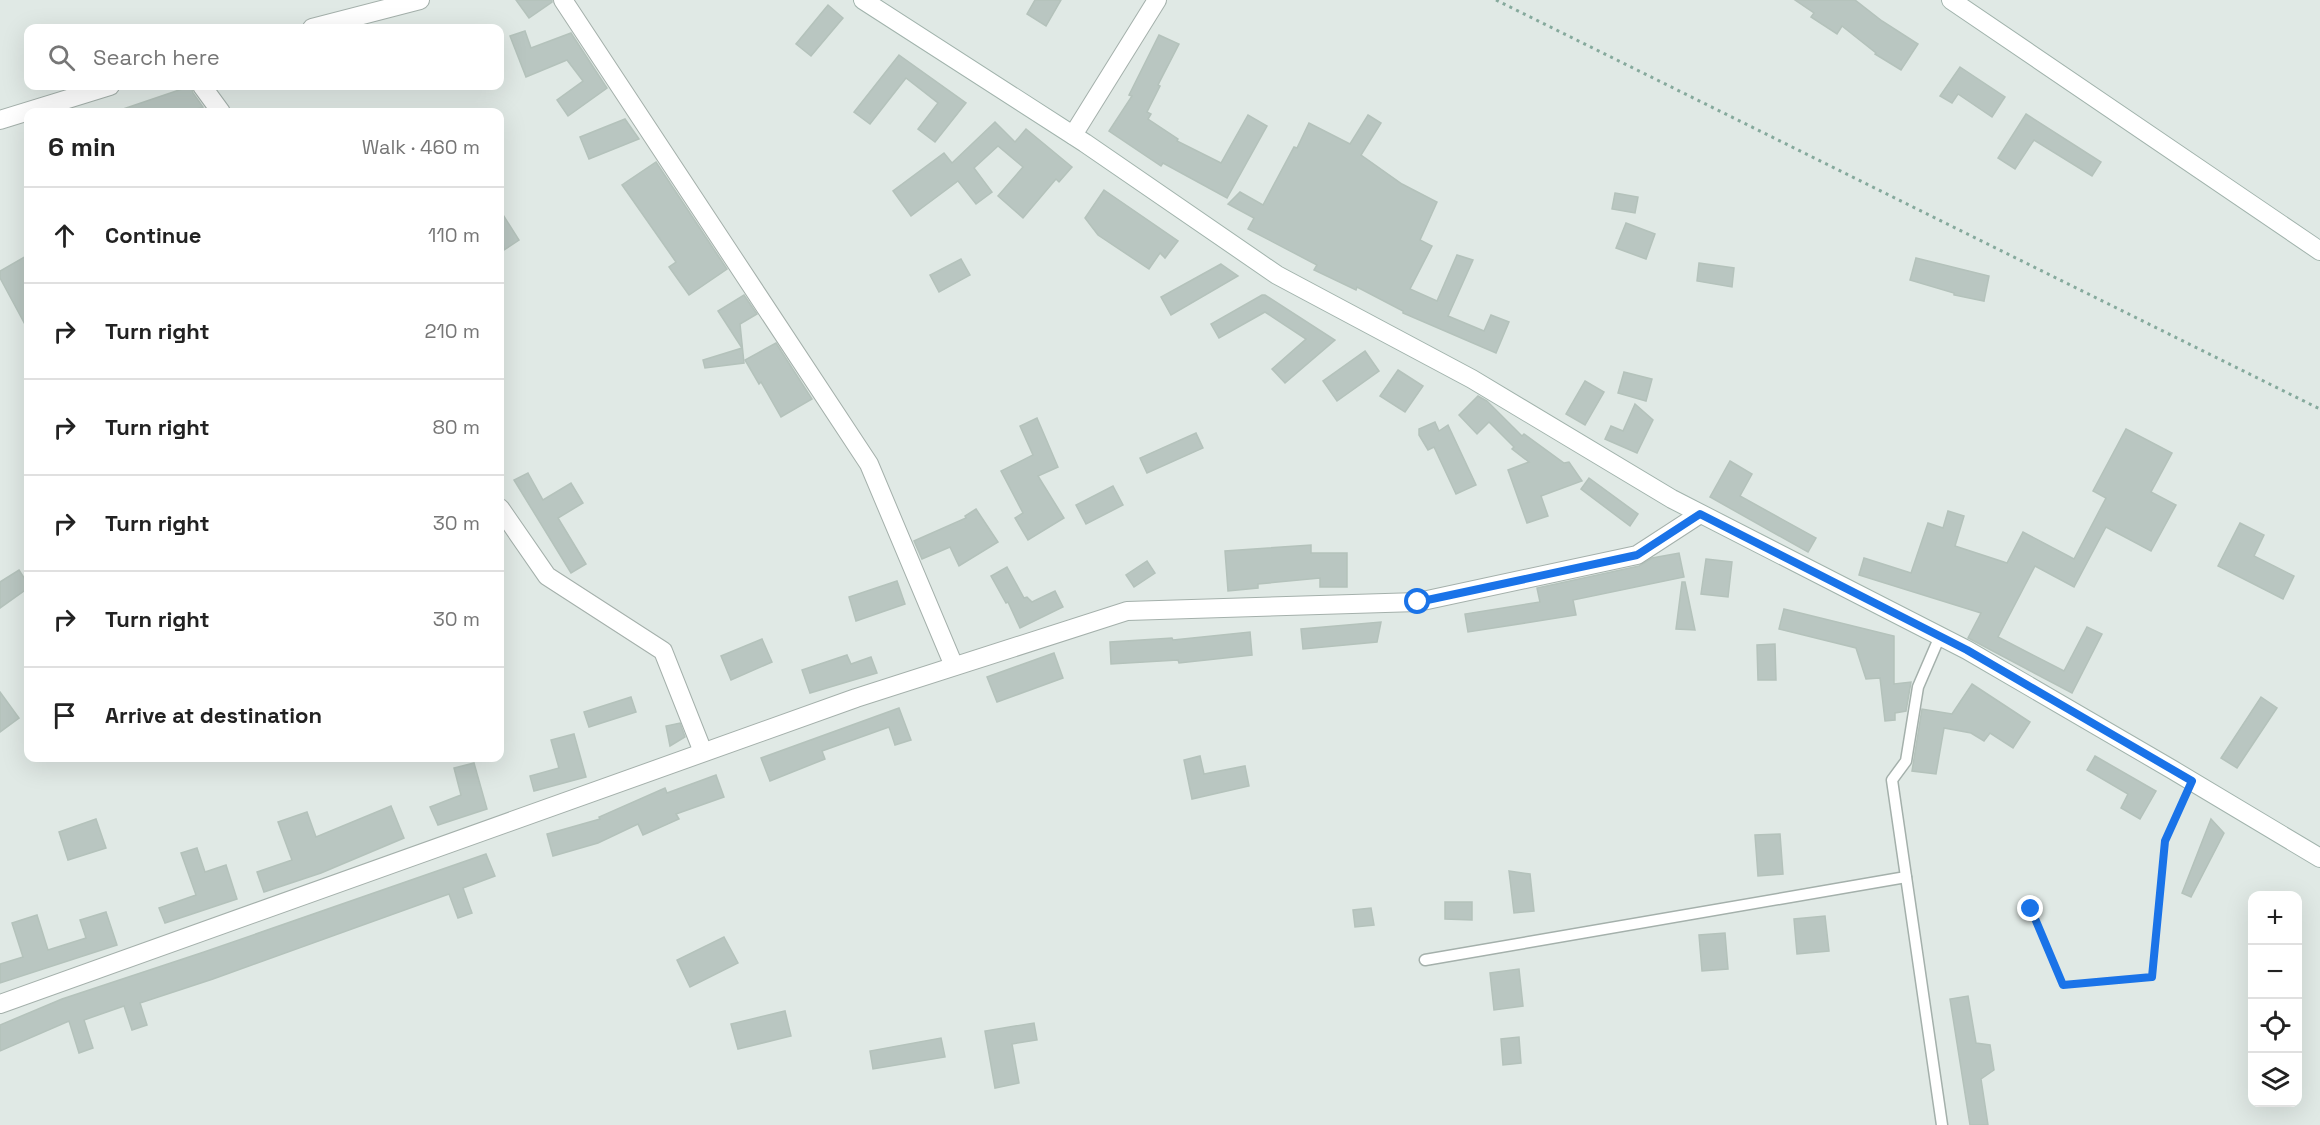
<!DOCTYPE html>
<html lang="en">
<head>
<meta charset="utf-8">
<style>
  :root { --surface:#fff; --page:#f6f6f6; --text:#222; --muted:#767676; --line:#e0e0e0 }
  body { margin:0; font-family:"Space Grotesk",sans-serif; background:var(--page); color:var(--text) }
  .controls { position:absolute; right:18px; bottom:18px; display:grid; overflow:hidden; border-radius:12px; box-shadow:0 6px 24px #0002 }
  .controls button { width:54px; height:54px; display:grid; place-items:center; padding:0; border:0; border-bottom:2px solid var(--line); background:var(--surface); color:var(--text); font:30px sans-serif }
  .stop { position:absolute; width:18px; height:18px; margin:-14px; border:4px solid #1a73e8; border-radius:50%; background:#fff }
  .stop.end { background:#1a73e8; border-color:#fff; box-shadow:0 2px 6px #0008 }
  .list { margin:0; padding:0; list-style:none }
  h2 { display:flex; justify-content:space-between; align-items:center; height:78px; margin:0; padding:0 24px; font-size:26px }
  h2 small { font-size:20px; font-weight:400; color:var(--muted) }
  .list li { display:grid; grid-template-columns:39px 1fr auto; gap:18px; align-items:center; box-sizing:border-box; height:96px; padding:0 24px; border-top:2px solid var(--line) }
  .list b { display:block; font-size:22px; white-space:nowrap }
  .list em { font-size:20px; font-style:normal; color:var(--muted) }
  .icon { flex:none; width:33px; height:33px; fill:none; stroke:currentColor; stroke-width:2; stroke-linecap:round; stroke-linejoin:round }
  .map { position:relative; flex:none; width:2320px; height:1125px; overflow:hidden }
  .search { position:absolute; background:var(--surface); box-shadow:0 6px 24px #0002; left:24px; top:24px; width:480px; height:66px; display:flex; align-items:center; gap:15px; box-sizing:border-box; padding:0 21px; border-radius:12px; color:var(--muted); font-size:22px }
  .panel { position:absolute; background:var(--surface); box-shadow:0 6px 24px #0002; left:24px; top:108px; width:480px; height:654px; border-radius:12px }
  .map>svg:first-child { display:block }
  .building { fill:#b9c6c1; stroke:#b4c2bb; stroke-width:1.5 }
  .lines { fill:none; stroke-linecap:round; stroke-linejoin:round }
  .lane-casing { stroke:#a4b0ab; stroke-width:13 }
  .street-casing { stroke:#a4b0ab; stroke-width:20 }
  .secondary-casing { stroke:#a1b3ac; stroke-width:20 }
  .path { stroke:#85a99c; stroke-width:3; stroke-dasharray:3 4.5; stroke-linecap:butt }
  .lane { stroke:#fff; stroke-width:10 }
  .street { stroke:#fff; stroke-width:18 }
  .secondary { stroke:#fff; stroke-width:18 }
  .route { stroke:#1a73e8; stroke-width:8 }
</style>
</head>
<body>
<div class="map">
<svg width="2320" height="1125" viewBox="0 0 2320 1125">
  <rect width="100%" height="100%" fill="#e0e9e5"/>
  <!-- building -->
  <g class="building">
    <path d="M516,0H552V2L529,18Z"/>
    <path d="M1035,0H1061L1046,26L1027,14Z"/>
    <path d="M1795,0H1855L1882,21L1918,44L1901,70L1875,54L1876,53L1842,26L1837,34L1811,17L1814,13Z"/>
    <path d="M828,5L843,18L811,56L796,44Z"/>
    <path d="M525,31L531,48L571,33L607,88L568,116L557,100L583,81L567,60L526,77L510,36Z"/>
    <path d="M1159,35L1179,44L1158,85L1160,86L1147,112L1151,114L1148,119L1178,139L1177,141L1221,163L1248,115L1267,126L1227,198L1163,163L1161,166L1109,131L1132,96L1129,95Z"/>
    <path d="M899,55L966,103L935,142L918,129L938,103L906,78L870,124L854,112Z"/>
    <path d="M1960,67L2005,97L1992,117L1958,94L1952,103L1940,96Z"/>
    <path d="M191,86L193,93L203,107L187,112H120V110Z"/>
    <path d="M2026,114L2101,162L2092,176L2034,140L2015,169L1998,158Z"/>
    <path d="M1368,115L1381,123L1361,155L1402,184L1437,202L1420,240L1432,246L1410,289L1437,301L1457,255L1473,260L1448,316L1484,331L1491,315L1509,322L1496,353L1403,313V311L1357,287L1356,290L1314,270L1317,265L1248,229L1254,218L1228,204L1240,192L1263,205L1294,147L1297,148L1309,123L1350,144Z"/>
    <path d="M625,119L639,139L589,159L580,137Z"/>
    <path d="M995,122L1015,142L1026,129L1072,167L1059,182L1056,179L1023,218L998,196L1023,167L998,146L974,168L992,192L976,204L958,181L911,216L893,191L944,153L952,163Z"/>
    <path d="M656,162L727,269L689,295L669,267L676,262L622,185Z"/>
    <path d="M1104,190L1178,241L1165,258L1160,253L1149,269L1098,235L1085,218Z"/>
    <path d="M1615,193L1638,197L1635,213L1612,209Z"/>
    <path d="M500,210L519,240L504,250Z"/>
    <path d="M1626,223L1655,234L1646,259L1616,248Z"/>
    <path d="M28,255V330L0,278V271Z"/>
    <path d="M1916,258L1989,276L1984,301L1954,295V293L1910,280Z"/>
    <path d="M961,259L970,275L939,292L930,275Z"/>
    <path d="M1699,263L1734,268L1732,287L1697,281Z"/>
    <path d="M1221,264L1238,276L1171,315L1161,297Z"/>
    <path d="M744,295L757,314L740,324L744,363L705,368L703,360L742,348L718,311Z"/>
    <path d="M1262,295H1265L1335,340L1285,383L1272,369L1306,339L1265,312L1219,338L1211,324Z"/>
    <path d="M776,343L812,399L781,417L761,382L759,384L745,360Z"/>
    <path d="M1365,351L1379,371L1337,401L1323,381Z"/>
    <path d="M1398,370L1423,386L1405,412L1380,396Z"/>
    <path d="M1624,372L1652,379L1646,401L1618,393Z"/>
    <path d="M1585,381L1604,392L1585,425L1566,414Z"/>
    <path d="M1478,396L1487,401L1522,436L1524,434L1564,463L1569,462L1582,481L1541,496L1548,516L1527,523L1508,470L1529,462L1512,449L1514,447L1489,422L1477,434L1459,415Z"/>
    <path d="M1635,404L1653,420L1637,453L1605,439L1611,426L1623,431Z"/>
    <path d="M1037,418L1058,467L1038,476L1064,518L1028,540L1015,518L1023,513L1001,471L1033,455L1020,426Z"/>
    <path d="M1435,422L1439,431L1448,425L1476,485L1456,494L1434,447L1428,450L1419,435V429Z"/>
    <path d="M2126,429L2172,453L2151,492L2176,505L2151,551L2106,527L2074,587L2035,566L1998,637L2064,671L2087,627L2102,634L2072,693L1968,638L1981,613L1859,575L1864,558L1911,573L1928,523L1943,528L1948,511L1964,516L1955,546L2007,563L2023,532L2074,559L2106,498L2093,491Z"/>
    <path d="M1196,433L1203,448L1147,473L1140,458Z"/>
    <path d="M1730,461L1752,474L1740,496L1816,538L1808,552L1710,497Z"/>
    <path d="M528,473L543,500L571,483L583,503L558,518L586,564L571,573L514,480Z"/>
    <path d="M1589,478L1638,514L1630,526L1581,489Z"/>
    <path d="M1113,486L1123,505L1086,524L1076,505Z"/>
    <path d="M976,509L998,542L959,566L950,547L922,559L914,541L966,518L965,516Z"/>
    <path d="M2240,523L2264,535L2254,556L2294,576L2283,599L2218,566Z"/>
    <path d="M1311,545V553H1347V587H1320V578L1258,584V588L1228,591L1225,551Z"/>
    <path d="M1679,553L1684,577L1573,600L1576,615L1468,632L1465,614L1540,602L1537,588L1639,566L1652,558Z"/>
    <path d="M1706,559L1732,562L1728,597L1701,594Z"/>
    <path d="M1147,561L1155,573L1134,587L1126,575Z"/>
    <path d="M1007,567L1024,598L1027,597L1032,602L1055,591L1063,607L1020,628L1008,602L1006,603L991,576Z"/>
    <path d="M19,570L28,584V588L0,608V582Z"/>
    <path d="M897,581L905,604L856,621L849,597Z"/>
    <path d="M1682,582H1685L1695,630L1676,629Z"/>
    <path d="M1784,609L1894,636V684L1911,682L1906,711L1895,713V720L1885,721L1880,678L1866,679L1856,648L1779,629Z"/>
    <path d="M1381,622L1377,642L1303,649L1301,629Z"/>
    <path d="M1250,632L1252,655L1179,663L1178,660L1111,664L1110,642L1172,638L1173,640Z"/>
    <path d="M762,639L772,662L731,680L721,656Z"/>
    <path d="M1775,644L1776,680H1758L1757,645Z"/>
    <path d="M1054,653L1063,678L997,702L987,677Z"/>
    <path d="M847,655L851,664L871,657L877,673L810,693L802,670Z"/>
    <path d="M1972,684L2030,722L2013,748L1990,733L1984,741L1971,733L1944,728L1936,774L1912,771L1922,709L1952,714Z"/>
    <path d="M0,692L19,718L0,732Z"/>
    <path d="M631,697L636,712L589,727L584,712Z"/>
    <path d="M2261,697L2277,708L2237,768L2221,758Z"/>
    <path d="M899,708L911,740L895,745L889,727L822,751L825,759L770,781L761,758Z"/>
    <path d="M680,723L685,737L670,746L666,726Z"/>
    <path d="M574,734L586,777L534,791L530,776L559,768L551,740Z"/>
    <path d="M1200,756L1204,774L1245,766L1249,786L1192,799L1184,760Z"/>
    <path d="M2095,756L2156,791L2140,819L2121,808L2128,794L2087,770Z"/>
    <path d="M474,763L487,809L438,825L430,807L461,795L454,768Z"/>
    <path d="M716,775L724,797L676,814L679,819L643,835L638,824L598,843L553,856L547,834L600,819L599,817L665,788L667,793Z"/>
    <path d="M391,806L404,838L321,873L264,892L257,872L292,860L278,822L307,812L316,837Z"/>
    <path d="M96,819L106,848L68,860L59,832Z"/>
    <path d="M2211,819L2224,833L2191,897L2182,893Z"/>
    <path d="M1780,834L1783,874L1758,876L1755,835Z"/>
    <path d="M197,848L205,872L226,865L237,899L165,923L159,908L196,895L181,853Z"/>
    <path d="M486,854L495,876L463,888L472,913L458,918L449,894L213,979L140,1003L147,1025L132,1030L124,1006L84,1020L93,1048L79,1053L69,1021L0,1051V1025L62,999L204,952Z"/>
    <path d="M1509,871L1530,874L1534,911L1514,913Z"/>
    <path d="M1445,902H1472V920L1445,919Z"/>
    <path d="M1371,908L1374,925L1355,927L1353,910Z"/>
    <path d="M106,912L117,945L0,983V964L23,957L12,923L37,915L48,950L86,938L80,920Z"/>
    <path d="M1825,916L1829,951L1797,954L1794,919Z"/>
    <path d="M1725,933L1728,969L1702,971L1699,935Z"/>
    <path d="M724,937L738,963L690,987L677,960Z"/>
    <path d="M1519,969L1523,1006L1494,1010L1490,973Z"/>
    <path d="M1968,996L1976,1043L1990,1045L1994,1070L1981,1079L1988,1125H1970L1950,999Z"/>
    <path d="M785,1011L791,1036L738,1049L731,1024Z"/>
    <path d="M1034,1023L1037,1040L1012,1044L1019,1083L995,1088L985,1031Z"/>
    <path d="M1519,1037L1521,1063L1503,1065L1501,1039Z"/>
    <path d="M941,1038L945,1057L873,1069L870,1051Z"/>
  </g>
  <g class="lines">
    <defs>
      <g id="lane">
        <path d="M1940,636L1918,687L1906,761L1892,780L1942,1125"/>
        <path d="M1425,960L1906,877"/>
      </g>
      <g id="street">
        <path d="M563,0L869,464L954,666"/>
        <path d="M312,28L420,0"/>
        <path d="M202,86L221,112"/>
        <path d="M0,120L110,86"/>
        <path d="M1073,135L1157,0"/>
        <path d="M500,508L547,576L663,651L703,752"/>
        <path d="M0,1004L856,698L1127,611L1418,602L1637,555L1700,514"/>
      </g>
      <g id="secondary">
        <path d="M863,0L1085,143L1277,275L1472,379L1672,499L1967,650L2173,770L2320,858"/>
        <path d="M1951,0L2320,251"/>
      </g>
    </defs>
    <!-- lane casing -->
    <use href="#lane" class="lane-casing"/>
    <!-- street casing -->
    <use href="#street" class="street-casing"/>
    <!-- secondary casing -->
    <use href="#secondary" class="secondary-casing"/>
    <!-- path -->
    <g class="path">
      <path d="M1496,0L2320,409"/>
      <path d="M2031,909L2063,985L2152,977L2165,841L2185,796"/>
    </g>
    <!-- lane -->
    <use href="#lane" class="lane"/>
    <!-- street -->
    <use href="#street" class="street"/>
    <!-- secondary -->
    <use href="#secondary" class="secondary"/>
  </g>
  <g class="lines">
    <!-- route -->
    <path class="route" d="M1418,602L1637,555L1700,514L1967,650L2192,781L2165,841L2152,977L2063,985L2031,909"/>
  </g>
</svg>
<div class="controls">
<button>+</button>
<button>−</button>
<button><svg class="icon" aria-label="locate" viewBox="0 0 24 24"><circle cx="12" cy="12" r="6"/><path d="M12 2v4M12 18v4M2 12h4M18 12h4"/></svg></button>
<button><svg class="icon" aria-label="layers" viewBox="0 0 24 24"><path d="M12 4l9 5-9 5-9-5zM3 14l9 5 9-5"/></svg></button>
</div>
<div class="stop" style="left:1418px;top:602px"></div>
<div class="stop end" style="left:2031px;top:909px"></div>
<div class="search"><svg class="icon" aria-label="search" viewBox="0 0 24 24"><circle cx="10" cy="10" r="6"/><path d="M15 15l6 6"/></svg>Search here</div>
<section class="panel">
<h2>6 min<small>Walk · 460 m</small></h2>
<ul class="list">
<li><svg class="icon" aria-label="ahead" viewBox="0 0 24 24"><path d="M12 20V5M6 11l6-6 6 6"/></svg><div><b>Continue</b></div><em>110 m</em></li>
<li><svg class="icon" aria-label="right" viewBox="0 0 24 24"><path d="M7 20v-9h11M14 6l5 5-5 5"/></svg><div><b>Turn right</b></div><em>210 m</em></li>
<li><svg class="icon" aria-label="right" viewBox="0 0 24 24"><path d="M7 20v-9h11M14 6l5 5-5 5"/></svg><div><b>Turn right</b></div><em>80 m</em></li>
<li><svg class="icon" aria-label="right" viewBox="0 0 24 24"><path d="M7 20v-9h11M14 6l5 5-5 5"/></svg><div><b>Turn right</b></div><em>30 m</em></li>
<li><svg class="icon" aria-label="right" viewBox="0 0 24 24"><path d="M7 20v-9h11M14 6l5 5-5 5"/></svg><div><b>Turn right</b></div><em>30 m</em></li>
<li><svg class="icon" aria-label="arrive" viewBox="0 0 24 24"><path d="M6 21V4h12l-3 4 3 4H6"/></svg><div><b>Arrive at destination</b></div></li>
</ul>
</section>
</div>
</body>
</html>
